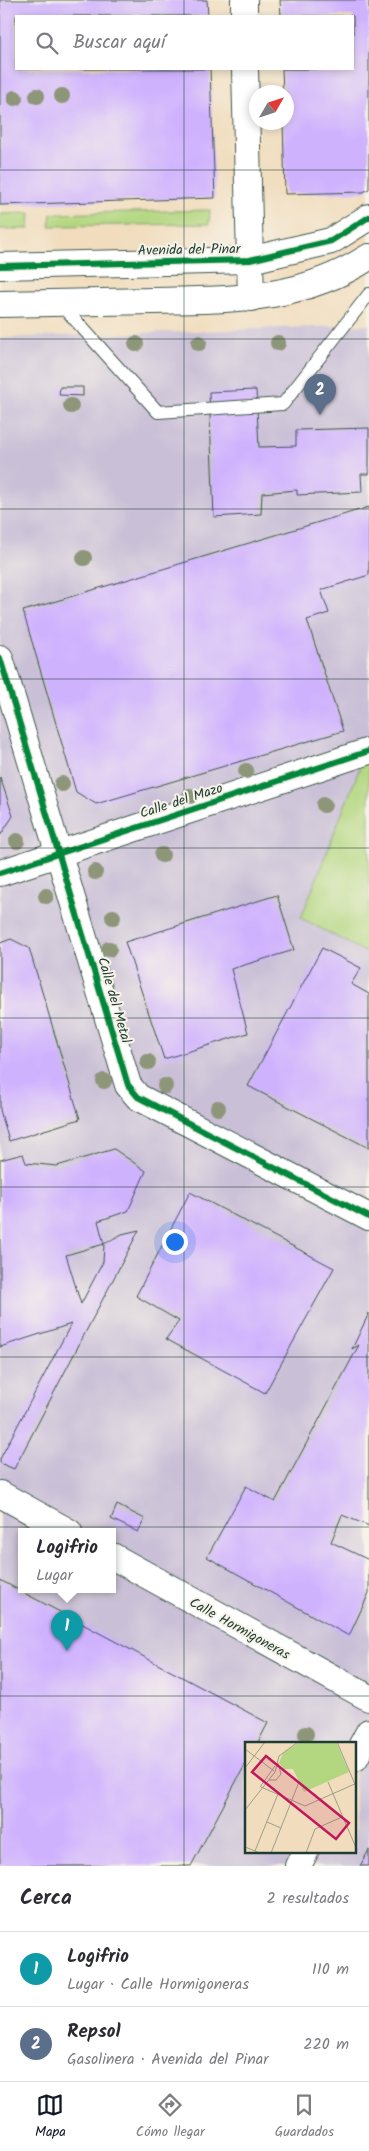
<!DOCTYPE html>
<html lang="es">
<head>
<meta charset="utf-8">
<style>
  :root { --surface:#fff; --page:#f2f2f3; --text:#2b2b33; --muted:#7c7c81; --line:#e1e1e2; --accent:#111827 }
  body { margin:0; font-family:Kalam,sans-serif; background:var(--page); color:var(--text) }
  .compass { position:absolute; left:249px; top:85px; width:45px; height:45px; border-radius:50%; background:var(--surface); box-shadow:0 2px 8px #0003; rotate:51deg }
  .you { position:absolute; left:174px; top:1241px; width:18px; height:18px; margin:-12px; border:4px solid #fff; border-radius:50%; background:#1a73e8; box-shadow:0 0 0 8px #1a73e833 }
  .badge { display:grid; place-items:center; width:32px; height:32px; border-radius:50%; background:var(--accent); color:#fff; font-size:16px; font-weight:700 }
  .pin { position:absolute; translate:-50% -41px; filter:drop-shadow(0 1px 2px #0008) }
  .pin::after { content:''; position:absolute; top:26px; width:18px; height:15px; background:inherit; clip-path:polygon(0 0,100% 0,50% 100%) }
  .popup { position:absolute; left:18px; top:1528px; width:98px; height:65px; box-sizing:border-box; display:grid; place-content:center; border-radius:0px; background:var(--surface); filter:drop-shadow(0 1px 4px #0005); font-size:16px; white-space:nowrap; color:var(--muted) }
  .popup b { font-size:19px; color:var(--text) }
  .popup::after { content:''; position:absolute; left:50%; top:100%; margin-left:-10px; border:10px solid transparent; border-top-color:var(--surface) }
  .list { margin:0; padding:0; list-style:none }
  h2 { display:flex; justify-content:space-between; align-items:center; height:65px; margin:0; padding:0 20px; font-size:21px }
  h2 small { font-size:16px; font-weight:400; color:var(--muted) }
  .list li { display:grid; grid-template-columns:32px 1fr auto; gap:15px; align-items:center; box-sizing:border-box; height:75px; padding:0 20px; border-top:1px solid var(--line) }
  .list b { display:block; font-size:19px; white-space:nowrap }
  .list p { margin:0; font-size:16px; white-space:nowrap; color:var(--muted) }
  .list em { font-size:16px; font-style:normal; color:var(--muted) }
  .icon { flex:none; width:28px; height:28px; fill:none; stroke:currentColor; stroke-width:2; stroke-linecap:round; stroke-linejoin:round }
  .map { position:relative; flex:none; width:369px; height:1866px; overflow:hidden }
  .search { position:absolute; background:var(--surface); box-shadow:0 2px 8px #0003; left:15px; right:15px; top:15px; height:55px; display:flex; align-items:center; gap:12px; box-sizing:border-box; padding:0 18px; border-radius:0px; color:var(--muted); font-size:19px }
  .sheet { height:215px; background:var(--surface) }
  nav { display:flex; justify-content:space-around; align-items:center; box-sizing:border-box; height:70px; border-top:1px solid var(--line); background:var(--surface); font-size:14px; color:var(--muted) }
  nav a { display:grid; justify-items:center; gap:2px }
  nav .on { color:var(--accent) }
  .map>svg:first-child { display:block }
  .industrial { fill:#c9bfd7; fill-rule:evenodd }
  .green { fill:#b3d780; stroke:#698a5a }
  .building { fill:#cfb2fe; fill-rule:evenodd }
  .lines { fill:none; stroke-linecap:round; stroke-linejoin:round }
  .service-casing { stroke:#3e5549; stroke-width:14 }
  .minor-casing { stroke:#3e5549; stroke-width:28 }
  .service { stroke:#fff; stroke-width:12 }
  .minor { stroke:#fff; stroke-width:26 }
  .cycleway-casing { stroke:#f7f3e8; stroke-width:9 }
  .cycleway { stroke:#00873e; stroke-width:6 }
  .tree { fill:#8e967a }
  .grid { fill:none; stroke:#1f3d34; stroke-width:1; stroke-opacity:0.55 }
  .labels { text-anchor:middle; stroke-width:4; stroke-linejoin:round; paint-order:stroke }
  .street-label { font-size:14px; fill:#1f3d34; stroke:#f7f3e8 }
  .inset-road { fill:none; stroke:#9d9d87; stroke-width:1 }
  .view { fill:#c2185b; fill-opacity:0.15; stroke:#c2185b; stroke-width:2.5 }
  .inset-edge { fill:none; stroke:#1f3d34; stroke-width:2.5 }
</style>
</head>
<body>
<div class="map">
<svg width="369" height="1866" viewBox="0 0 369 1866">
  <rect width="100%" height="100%" fill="#f7f3e8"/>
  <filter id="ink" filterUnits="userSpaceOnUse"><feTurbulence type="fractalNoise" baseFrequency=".02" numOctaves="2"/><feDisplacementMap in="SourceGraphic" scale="10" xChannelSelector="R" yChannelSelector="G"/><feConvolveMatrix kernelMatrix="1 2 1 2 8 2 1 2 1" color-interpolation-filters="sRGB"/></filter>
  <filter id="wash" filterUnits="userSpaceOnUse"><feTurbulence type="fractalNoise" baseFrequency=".0096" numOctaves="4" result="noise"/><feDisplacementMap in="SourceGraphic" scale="20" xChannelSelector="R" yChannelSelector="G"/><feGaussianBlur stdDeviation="1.12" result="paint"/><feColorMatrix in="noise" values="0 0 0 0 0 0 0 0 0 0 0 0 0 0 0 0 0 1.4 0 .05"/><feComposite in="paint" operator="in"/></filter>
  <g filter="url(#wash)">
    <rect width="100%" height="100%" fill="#f1ddbe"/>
    <!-- industrial -->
    <path class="industrial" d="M369,325V1866H0V338ZM22,1532H112V1590H22ZM246,1744H355V1852H246Z"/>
    <!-- green -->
    <g class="green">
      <path d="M210,210L209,224L49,226L51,214Z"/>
      <path d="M30,213L29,229H0V214Z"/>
      <path d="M369,744V954L301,918Z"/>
    </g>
    <g id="blocks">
      <!-- building -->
      <g class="building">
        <path d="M0,0H207L208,16H16V69H210L215,198L0,205Z"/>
        <path d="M280,0H369V189L363,192L285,194L283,122H286V92H283L282,69H353V16H281Z"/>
        <path d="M60,387H83V396L59,395Z"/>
        <path d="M256,390L259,447L296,446V430L369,428V474H361L362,492L297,495V490L262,493L261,514L214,517L209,392Z"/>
        <path d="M369,507V575L321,590L329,613L307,620L343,731L96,804L76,792L23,611Z"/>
        <path d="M0,777L13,816L0,836Z"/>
        <path d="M277,895L294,950L231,969L248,1033L164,1059L125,942Z"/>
        <path d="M11,939L29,948L80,1119L9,1141L0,1110V943Z"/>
        <path d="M322,948L361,968L351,984L369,994V1148L248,1086Z"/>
        <path d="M114,1149L146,1171L128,1211L98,1221L104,1244L122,1234L139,1230L14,1469L0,1463V1459L71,1324L0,1347V1160L23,1154L26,1163L57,1166ZM104,1244L103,1262L81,1304L66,1255Z"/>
        <path d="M190,1192L334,1268L265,1393L166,1339L179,1321L136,1296Z"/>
        <path d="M369,1313V1526L342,1515L331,1542L369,1560V1593L349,1636L207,1557L246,1486L275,1502L359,1345L352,1349Z"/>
        <path d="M117,1505L145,1519L138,1532L111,1519Z"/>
        <path d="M0,1580L268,1723L257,1744H246V1763L191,1866H0Z"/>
        <path d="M369,1850V1866H360L365,1857Z"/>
      </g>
    </g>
  </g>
  <g filter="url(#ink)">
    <use href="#blocks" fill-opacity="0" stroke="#3e5549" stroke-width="1"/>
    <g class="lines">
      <defs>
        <path id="service" d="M60,303L158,412L283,404L369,294"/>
        <g id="minor">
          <path d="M244,0V16"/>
          <path d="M245,69L251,298"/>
          <path d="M0,266L250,260L331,241L369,217"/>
          <path d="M0,304C51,303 102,302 153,301C232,299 299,302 369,257"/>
          <path d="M0,658L128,1085L138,1097L369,1217"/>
          <path d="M0,873L369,751"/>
          <path d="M0,1494L69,1532"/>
          <path d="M112,1556L369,1698"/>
          <path d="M355,1758L369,1732"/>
          <path d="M298,1866L305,1852"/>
        </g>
      </defs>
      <!-- service casing -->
      <use href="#service" class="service-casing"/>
      <!-- minor casing -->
      <use href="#minor" class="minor-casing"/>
      <!-- service -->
      <use href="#service" class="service"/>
      <!-- minor -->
      <use href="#minor" class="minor"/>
      <defs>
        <g id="cycleway">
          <path d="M0,266L250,260L331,241L369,217"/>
          <path d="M0,658L128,1085L138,1097L369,1217"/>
          <path d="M0,873L369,751"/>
        </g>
      </defs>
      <!-- cycleway casing -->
      <use href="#cycleway" class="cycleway-casing"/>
      <!-- cycleway -->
      <use href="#cycleway" class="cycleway"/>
    </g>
    <!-- trees -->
    <g class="tree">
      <circle cx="37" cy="96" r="8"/>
      <circle cx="62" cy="96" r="8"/>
      <circle cx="15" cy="98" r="8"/>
      <circle cx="199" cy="343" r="8"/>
      <circle cx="278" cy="343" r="8"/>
      <circle cx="136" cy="344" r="8"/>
      <circle cx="71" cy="406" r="8"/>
      <circle cx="84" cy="558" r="8"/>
      <circle cx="246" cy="771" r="8"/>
      <circle cx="62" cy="784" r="8"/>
      <circle cx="190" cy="796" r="8"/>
      <circle cx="324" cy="805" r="8"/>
      <circle cx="17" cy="841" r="8"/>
      <circle cx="162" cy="855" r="8"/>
      <circle cx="95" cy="872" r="8"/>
      <circle cx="46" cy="896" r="8"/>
      <circle cx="113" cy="917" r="8"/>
      <circle cx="109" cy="949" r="8"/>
      <circle cx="148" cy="1062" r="8"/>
      <circle cx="104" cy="1081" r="8"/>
      <circle cx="165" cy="1086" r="8"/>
      <circle cx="218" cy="1108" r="8"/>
      <circle cx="306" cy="1734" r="8"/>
    </g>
  </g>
  <!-- grid -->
  <path class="grid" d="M184,0V16M184,69V1866M0,170H369M0,339H369M0,509H369M0,679H369M0,848H369M0,1018H369M0,1187H369M0,1357H369M0,1527H369M0,1696H369"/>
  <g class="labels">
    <!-- street labels -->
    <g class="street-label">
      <text transform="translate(189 249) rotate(-1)" y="5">Avenida del Pinar</text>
      <text transform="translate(181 800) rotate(-18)" y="5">Calle del Mazo</text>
      <text transform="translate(115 1000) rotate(74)" y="5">Calle del Metal</text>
      <text transform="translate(240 1628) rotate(29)" y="5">Calle Hormigoneras</text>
    </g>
  </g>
  <!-- overview -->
  <g transform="translate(245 1742)">
    <rect width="111" height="111" fill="#f1ddbe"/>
    <path d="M55,0H91L104,30L59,50L48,27H39L34,21L38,11Z" fill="#b3d780"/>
    <path class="inset-road" d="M92,0L112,47M0,7L29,29M0,26L20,0M24,38H31L36,32L33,21M83,40L112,108M15,45L30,24M16,45L60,64L112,41M0,68L30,30L34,14L53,0M22,80L36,86M0,105L15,111M10,109L33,52M26,111L54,40M61,111L70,87L97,75"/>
    <path class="view" d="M21,14L104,81L91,97L7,30Z"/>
    <rect width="111" height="111" class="inset-edge"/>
  </g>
</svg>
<svg class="compass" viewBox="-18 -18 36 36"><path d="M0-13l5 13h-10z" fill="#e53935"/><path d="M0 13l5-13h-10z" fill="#7c7c81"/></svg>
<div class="you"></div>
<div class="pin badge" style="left:67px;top:1651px;background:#0f9aa8">1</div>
<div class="popup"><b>Logifrio</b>Lugar</div>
<div class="pin badge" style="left:320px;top:415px;background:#5c6f8a">2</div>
<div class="search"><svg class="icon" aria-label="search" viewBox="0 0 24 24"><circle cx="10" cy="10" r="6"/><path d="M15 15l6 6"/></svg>Buscar aquí</div>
</div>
<section class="sheet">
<h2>Cerca<small>2 resultados</small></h2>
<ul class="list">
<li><span class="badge" style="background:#0f9aa8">1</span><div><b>Logifrio</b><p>Lugar · Calle Hormigoneras</p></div><em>110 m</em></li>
<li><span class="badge" style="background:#5c6f8a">2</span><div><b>Repsol</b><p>Gasolinera · Avenida del Pinar</p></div><em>220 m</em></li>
</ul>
</section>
<nav>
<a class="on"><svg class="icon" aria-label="map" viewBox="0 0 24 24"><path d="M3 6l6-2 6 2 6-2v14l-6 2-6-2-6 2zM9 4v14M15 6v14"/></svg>Mapa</a>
<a><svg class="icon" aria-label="directions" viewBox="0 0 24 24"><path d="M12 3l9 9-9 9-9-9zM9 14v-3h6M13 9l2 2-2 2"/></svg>Cómo llegar</a>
<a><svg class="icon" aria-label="saved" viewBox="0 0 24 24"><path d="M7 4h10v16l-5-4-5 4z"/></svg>Guardados</a>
</nav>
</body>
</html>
